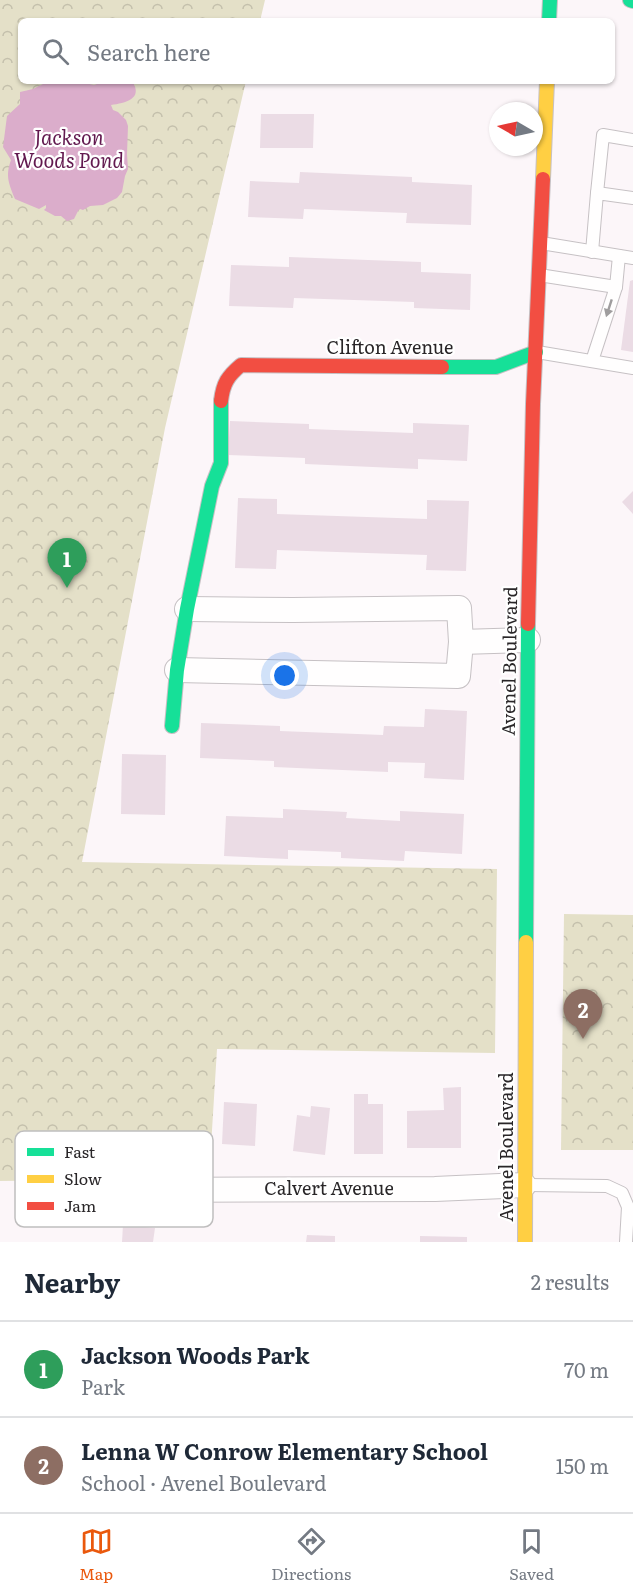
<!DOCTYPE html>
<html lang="en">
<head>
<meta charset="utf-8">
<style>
  :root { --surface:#fff; --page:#f2f2f3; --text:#1f2937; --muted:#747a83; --line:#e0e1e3; --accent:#ea580c }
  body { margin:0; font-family:Literata,serif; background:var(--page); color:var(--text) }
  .compass { position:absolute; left:489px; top:102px; width:54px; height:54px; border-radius:50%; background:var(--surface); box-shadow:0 2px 4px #0004; rotate:279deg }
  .you { position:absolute; left:285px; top:676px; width:21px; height:21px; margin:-15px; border:4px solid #fff; border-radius:50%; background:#1a73e8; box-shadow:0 0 0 9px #1a73e833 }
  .badge { display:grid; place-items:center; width:39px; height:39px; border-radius:50%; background:var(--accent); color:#fff; font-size:20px; font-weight:700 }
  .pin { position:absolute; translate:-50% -50px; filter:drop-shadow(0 2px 3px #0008) }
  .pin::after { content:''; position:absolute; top:32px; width:21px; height:18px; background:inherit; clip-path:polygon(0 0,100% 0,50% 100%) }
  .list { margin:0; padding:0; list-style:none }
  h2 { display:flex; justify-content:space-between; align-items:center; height:78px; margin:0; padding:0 24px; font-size:26px }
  h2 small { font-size:20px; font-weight:400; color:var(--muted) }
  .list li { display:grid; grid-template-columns:39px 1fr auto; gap:18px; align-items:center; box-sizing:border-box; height:96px; padding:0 24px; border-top:2px solid var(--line) }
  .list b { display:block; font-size:22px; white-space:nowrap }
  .list p { margin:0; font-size:20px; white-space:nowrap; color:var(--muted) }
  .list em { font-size:20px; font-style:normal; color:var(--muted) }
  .icon { flex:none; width:33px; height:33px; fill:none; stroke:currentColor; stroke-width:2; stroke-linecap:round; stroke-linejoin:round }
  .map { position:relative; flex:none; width:633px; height:1242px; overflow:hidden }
  .search { position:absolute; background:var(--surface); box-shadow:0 2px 4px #0004; left:18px; right:18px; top:18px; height:66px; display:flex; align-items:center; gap:15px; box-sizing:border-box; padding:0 21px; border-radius:9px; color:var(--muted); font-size:22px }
  .sheet { height:270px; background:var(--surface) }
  nav { display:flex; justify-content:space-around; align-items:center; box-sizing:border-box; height:84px; border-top:2px solid var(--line); background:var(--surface); font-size:16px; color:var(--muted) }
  nav a { display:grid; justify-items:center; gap:3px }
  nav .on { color:var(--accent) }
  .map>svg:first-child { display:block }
  .park { fill:url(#park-crowns) }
  .water { fill:#dbadcb }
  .building { fill:#ebdce5 }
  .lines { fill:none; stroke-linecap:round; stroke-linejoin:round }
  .lane-casing { stroke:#c6c1c4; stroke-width:14 }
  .street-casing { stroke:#c6c1c4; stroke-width:26 }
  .fast-casing { stroke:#c6c1c4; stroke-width:16 }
  .slow-casing { stroke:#c6c1c4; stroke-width:16 }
  .jam-casing { stroke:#c6c1c4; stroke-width:16 }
  .lane { stroke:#fffefe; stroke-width:12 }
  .street { stroke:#fffefe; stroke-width:24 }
  .fast { stroke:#16e098; stroke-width:14 }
  .slow { stroke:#ffcf43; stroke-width:14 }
  .jam { stroke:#f24e42; stroke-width:14 }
  .oneway { fill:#9f9d9e }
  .labels { text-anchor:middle; stroke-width:4.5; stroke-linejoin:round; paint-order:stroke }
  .street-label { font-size:18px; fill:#292628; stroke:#fff }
  .water-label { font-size:20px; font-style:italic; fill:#62194f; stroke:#fff }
  .key { fill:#fff; stroke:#bfbebe; stroke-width:1.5 }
  .key-label { font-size:16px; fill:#292628 }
</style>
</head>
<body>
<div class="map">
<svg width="633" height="1242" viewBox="0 0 633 1242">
  <defs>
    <pattern id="park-crowns" width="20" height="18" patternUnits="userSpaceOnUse" patternTransform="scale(1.5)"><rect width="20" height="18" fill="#e4e0c8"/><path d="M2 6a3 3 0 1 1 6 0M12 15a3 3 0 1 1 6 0" fill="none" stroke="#c4c0ac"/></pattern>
  </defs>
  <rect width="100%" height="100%" fill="#fcf6f9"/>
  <!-- park -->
  <g class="park">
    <path d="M0,0H265L260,21H21V81H246L165,428L82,862L497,869L495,1053L217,1049L209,1179L0,1181Z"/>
    <path d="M564,914L633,915V1150H561Z"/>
  </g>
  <!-- water -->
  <path class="water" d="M49,81H76L94,85L106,81H132C144,99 125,103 111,105L113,110L118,112L126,120L128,126L127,154L128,169L125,176L122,192L117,198L103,205L90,206L83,210L80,209L78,211L74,219L67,221L61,216H55L44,210L46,208V205L39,209L15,199C9,184 5,176 11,160L3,147L7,116L20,104V92L33,89Z"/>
  <!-- building -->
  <g class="building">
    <path d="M261,114H314L313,148H260Z"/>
    <path d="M300,172L412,177V182L472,185L471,225L406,223L407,213L304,209L303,219L248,217L250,181L299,183Z"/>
    <path d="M289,257L421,262V272L471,274L470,310L414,308V302L294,298L293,308L229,306L231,265L289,267Z"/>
    <path d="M633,280V352L621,350L630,281Z"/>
    <path d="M230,421L309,424V429L413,433V423L469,425L467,461L418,459V469L305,464V458L228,455Z"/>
    <path d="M633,491V514L622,502Z"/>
    <path d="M238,498L277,499V514L427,519V500L469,501L466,571L426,570L427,555L277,550L276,569L235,568Z"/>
    <path d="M425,709L467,711L464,780L424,778L425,763L388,762V772L274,767V761L200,758L201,723L280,726V731L383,735L384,726L424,727Z"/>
    <path d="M122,754L166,755L165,815L121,814Z"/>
    <path d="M283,809L347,812L346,818L400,821V811L464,814L462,854L405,851L404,861L341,858V852L288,850V859L224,856L226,816L283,818Z"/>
    <path d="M461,1087V1148H407V1111L444,1110L443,1088Z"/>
    <path d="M354,1094H368V1104H383V1154H354Z"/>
    <path d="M224,1102L257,1104L255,1146L222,1144Z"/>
    <path d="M311,1106L330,1108L325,1155L293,1151L297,1115L310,1117Z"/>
    <path d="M123,1225L155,1228L153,1242H122Z"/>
    <path d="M307,1235L335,1236V1242H306Z"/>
    <path d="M420,1236L467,1237V1242H420Z"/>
  </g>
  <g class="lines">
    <defs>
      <g id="lane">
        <path d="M597,193L603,135L633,140"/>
        <path d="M541,243L633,258"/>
        <path d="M592,252L597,193L633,198"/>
        <path d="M539,275L616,287L592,361"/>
        <path d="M616,287L619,256"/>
        <path d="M537,352L633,368"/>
        <path d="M528,1185L607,1186L622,1193L628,1207L626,1242"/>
      </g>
      <g id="street">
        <path d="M461,642L528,640"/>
        <path d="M177,670L458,676L461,642L459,608L293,610L187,609"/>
        <path d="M134,1190L435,1189L524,1185"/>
      </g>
      <g id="fast">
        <path d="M630,0L633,1"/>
        <path d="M549,21L550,0"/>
        <path d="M442,367H496L536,352"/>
        <path d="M172,726L177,670L187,609L212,486L221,463V401"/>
        <path d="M526,942L528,624"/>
      </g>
      <g id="slow">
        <path d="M543,179L547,81"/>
        <path d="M525,1242L526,942"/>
      </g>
      <g id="jam">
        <path d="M221,401C223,383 228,376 241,365L442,367"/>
        <path d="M528,624L533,404L543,179"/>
      </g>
    </defs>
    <!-- lane casing -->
    <use href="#lane" class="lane-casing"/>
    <!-- street casing -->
    <use href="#street" class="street-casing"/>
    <!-- fast casing -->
    <use href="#fast" class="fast-casing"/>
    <!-- slow casing -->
    <use href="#slow" class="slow-casing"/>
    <!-- jam casing -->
    <use href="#jam" class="jam-casing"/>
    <!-- lane -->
    <use href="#lane" class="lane"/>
    <!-- street -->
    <use href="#street" class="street"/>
    <!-- fast -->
    <use href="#fast" class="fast"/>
    <!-- slow -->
    <use href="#slow" class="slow"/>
    <!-- jam -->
    <use href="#jam" class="jam"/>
  </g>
  <!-- one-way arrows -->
  <defs><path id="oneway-solid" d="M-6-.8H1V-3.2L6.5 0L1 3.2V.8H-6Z" transform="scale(1.5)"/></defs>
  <use class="oneway" href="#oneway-solid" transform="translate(609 308) rotate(108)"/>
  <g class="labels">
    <!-- street labels -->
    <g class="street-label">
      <text x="390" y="354">Clifton Avenue</text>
      <text transform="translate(510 661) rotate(-89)" y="6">Avenel Boulevard</text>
      <text transform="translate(507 1147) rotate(-90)" y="6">Avenel Boulevard</text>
      <text x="329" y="1195">Calvert Avenue</text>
    </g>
    <!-- water labels -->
    <g class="water-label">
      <text x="69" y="145">Jackson<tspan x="69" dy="23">Woods Pond</tspan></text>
    </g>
  </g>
  <!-- legend -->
  <rect x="15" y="1131" width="198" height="96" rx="9" class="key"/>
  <rect x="27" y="1148" width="27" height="8" fill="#16e098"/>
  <rect x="27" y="1175" width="27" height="8" fill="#ffcf43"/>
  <rect x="27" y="1202" width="27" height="8" fill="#f24e42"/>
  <g class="key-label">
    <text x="64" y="1158">Fast</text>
    <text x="64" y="1185">Slow</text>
    <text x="64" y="1212">Jam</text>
  </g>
</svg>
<svg class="compass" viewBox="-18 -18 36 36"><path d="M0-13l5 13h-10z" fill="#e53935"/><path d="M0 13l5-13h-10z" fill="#747a83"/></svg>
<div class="you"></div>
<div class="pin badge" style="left:67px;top:588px;background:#2e9e5b">1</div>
<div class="pin badge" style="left:583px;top:1039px;background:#8d6e63">2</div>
<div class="search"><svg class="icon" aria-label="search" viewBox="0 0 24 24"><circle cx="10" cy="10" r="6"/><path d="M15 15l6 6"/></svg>Search here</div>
</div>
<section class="sheet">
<h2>Nearby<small>2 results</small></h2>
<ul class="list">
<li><span class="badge" style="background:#2e9e5b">1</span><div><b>Jackson Woods Park</b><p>Park</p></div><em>70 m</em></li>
<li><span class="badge" style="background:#8d6e63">2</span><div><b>Lenna W Conrow Elementary School</b><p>School · Avenel Boulevard</p></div><em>150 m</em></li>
</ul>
</section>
<nav>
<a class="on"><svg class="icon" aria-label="map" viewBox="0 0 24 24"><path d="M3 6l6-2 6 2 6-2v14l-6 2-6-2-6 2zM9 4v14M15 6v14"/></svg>Map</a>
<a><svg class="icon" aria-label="directions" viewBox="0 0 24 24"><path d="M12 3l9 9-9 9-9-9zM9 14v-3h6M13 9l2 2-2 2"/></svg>Directions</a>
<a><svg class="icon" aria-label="saved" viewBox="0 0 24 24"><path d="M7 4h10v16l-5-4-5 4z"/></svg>Saved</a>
</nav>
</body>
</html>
